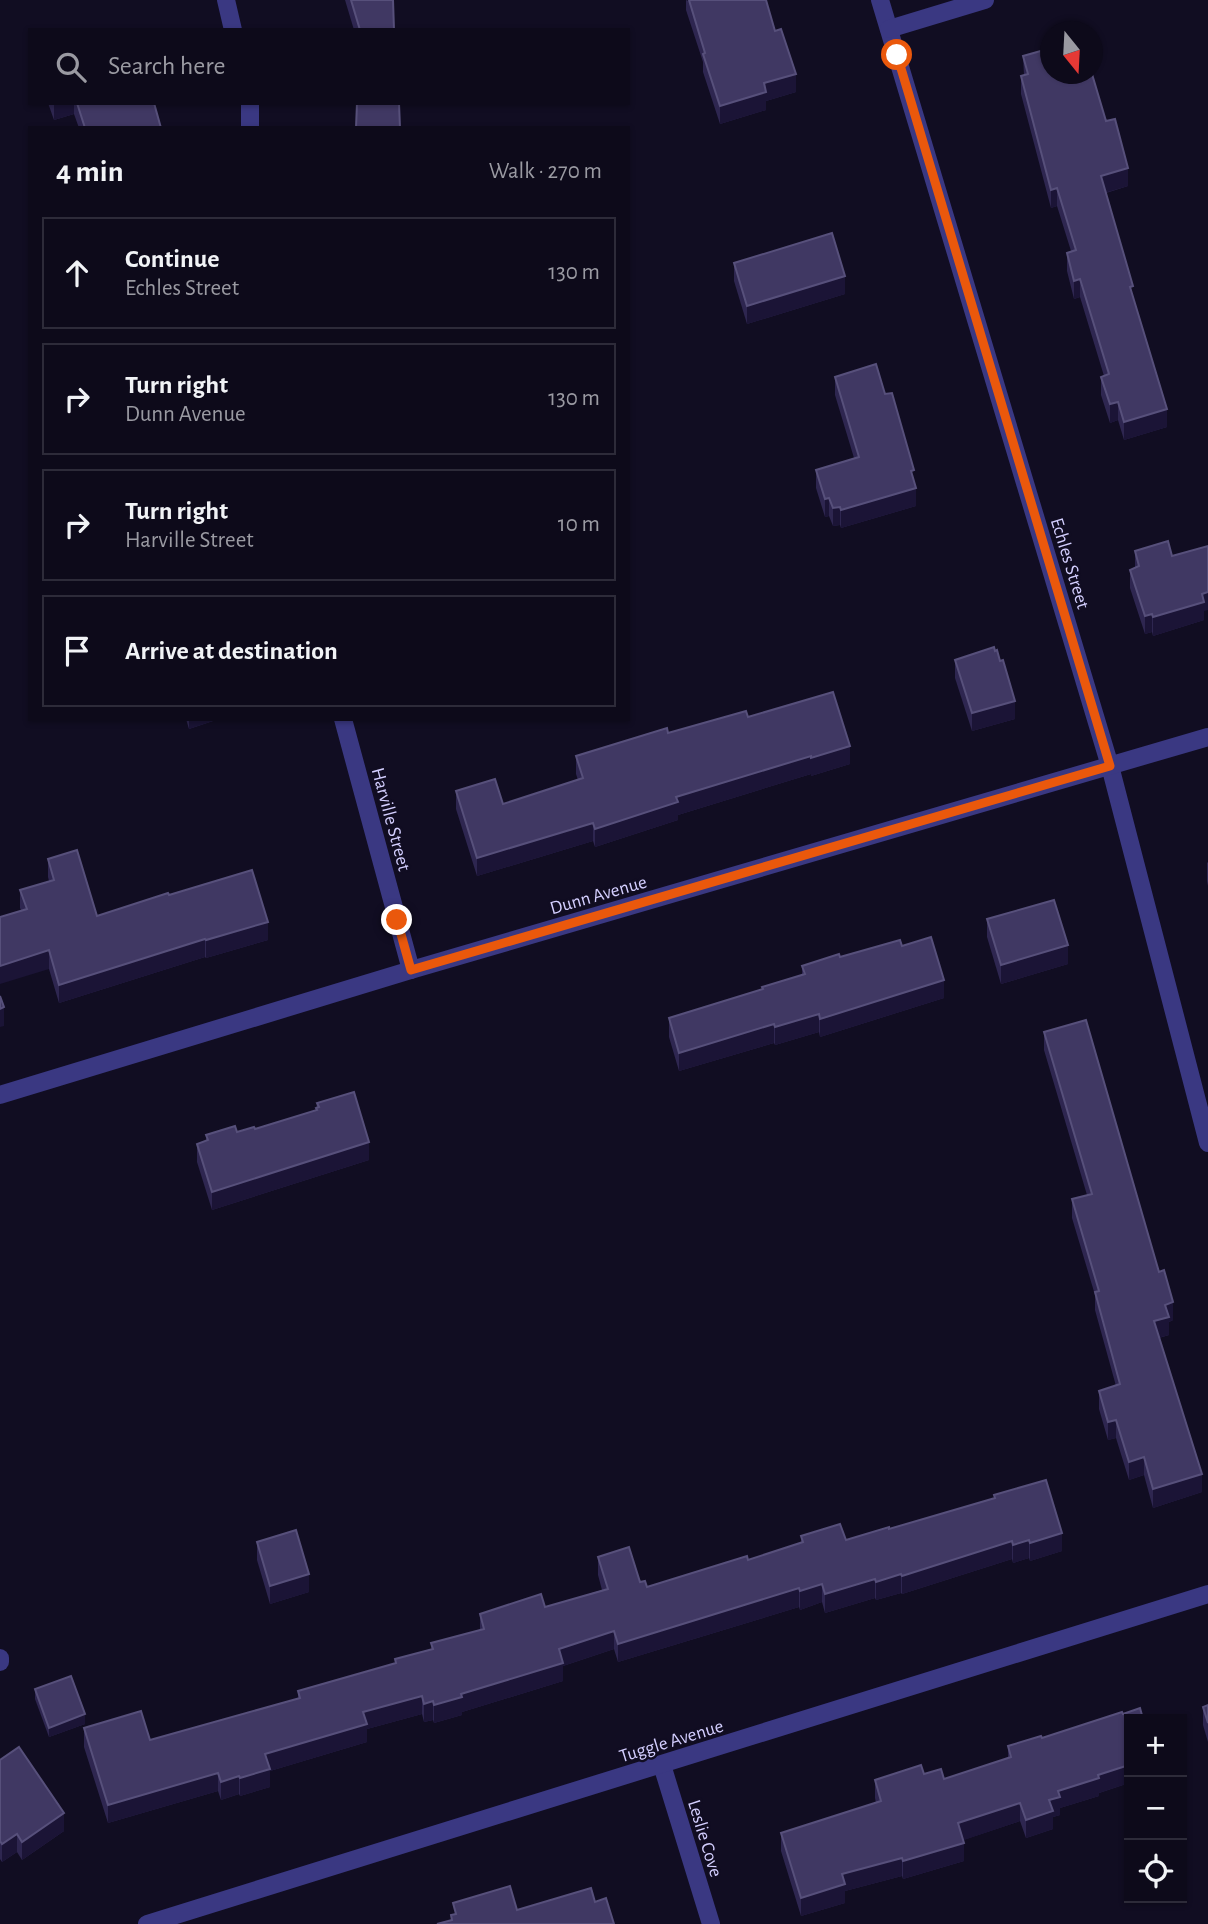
<!DOCTYPE html>
<html lang="en">
<head>
<meta charset="utf-8">
<style>
  :root { --surface:#0d0a1a; --page:#1b1827; --text:#f1f3f6; --muted:#9a9aa2; --line:#2d2b39 }
  body { margin:0; font-family:"Alegreya Sans",sans-serif; background:var(--page); color:var(--text) }
  .controls { position:absolute; right:21px; bottom:21px; display:grid; overflow:hidden; border-radius:0px; box-shadow:0 2px 5px #0004 }
  .controls button { width:63px; height:63px; display:grid; place-items:center; padding:0; border:0; border-bottom:2px solid var(--line); background:var(--surface); color:var(--text); font:35px sans-serif }
  .compass { position:absolute; left:1040px; top:21px; width:63px; height:63px; border-radius:50%; background:var(--surface); box-shadow:0 2px 5px #0004; rotate:162deg }
  .stop { position:absolute; width:21px; height:21px; margin:-16px; border:5px solid #ea580c; border-radius:50%; background:#fff }
  .stop.end { background:#ea580c; border-color:#fff; box-shadow:0 2px 7px #0008 }
  .list { margin:0; padding:0; list-style:none }
  h2 { display:flex; justify-content:space-between; align-items:center; height:91px; margin:0; padding:0 28px; font-size:30px }
  h2 small { font-size:23px; font-weight:400; color:var(--muted) }
  .list li { display:grid; grid-template-columns:46px 1fr auto; gap:21px; align-items:center; box-sizing:border-box; height:112px; margin:0 14px 14px; padding:0 14px; border:2px solid var(--line); border-radius:0px }
  .list b { display:block; font-size:26px; white-space:nowrap }
  .list p { margin:0; font-size:23px; white-space:nowrap; color:var(--muted) }
  .list em { font-size:23px; font-style:normal; color:var(--muted) }
  .icon { flex:none; width:38px; height:38px; fill:none; stroke:currentColor; stroke-width:2; stroke-linecap:round; stroke-linejoin:round }
  .map { position:relative; flex:none; width:1208px; height:1924px; overflow:hidden }
  .search { position:absolute; background:var(--surface); box-shadow:0 2px 5px #0004; left:28px; top:28px; width:602px; height:77px; display:flex; align-items:center; gap:18px; box-sizing:border-box; padding:0 24px; border-radius:0px; color:var(--muted); font-size:26px }
  .panel { position:absolute; background:var(--surface); box-shadow:0 2px 5px #0004; left:28px; top:126px; width:602px; height:595px; border-radius:0px }
  .map>svg:first-child { display:block }
  .lines { fill:none; stroke-linecap:round; stroke-linejoin:round }
  .service { stroke:#3a3882; stroke-width:18 }
  .minor { stroke:#3a3882; stroke-width:18 }
  .wall { fill:#2e2650 }
  .shaded-wall { fill:#1b1436 }
  .building { fill:#403863; stroke:#57507b; stroke-width:2 }
  .route { stroke:#ea580c; stroke-width:9 }
  .labels { text-anchor:middle; stroke-width:5; stroke-linejoin:round; paint-order:stroke }
  .street-label { font-size:19px; fill:#d4cfff; stroke:#110d22 }
</style>
</head>
<body>
<div class="map">
<svg width="1208" height="1924" viewBox="0 0 1208 1924">
  <rect width="100%" height="100%" fill="#110d22"/>
  <g class="lines">
    <!-- service -->
    <path class="service" d="M0,1658V1662"/>
    <!-- minor -->
    <g class="minor">
      <path d="M226,0L233,30"/>
      <path d="M880,0L1110,766L1208,1143"/>
      <path d="M889,29L985,0"/>
      <path d="M250,103V128"/>
      <path d="M343,719L411,970"/>
      <path d="M0,1095L411,970L1208,737"/>
      <path d="M662,1765L711,1924"/>
      <path d="M147,1924L1208,1594"/>
    </g>
  </g>
  <!-- wall -->
  <g class="wall">
    <path d="M345,0H393L394,30H354Z"/>
    <path d="M686,0L775,31L796,92L766,101V110L720,124L703,72V62L686,10Z"/>
    <path d="M1023,56L1106,121L1128,186L1106,193L1167,427L1124,440L1118,420L1110,423L1101,395V377L1104,376L1080,297L1074,299L1067,271V253L1071,251L1057,206L1051,208L1021,94V76L1024,75Z"/>
    <path d="M48,103H154L161,128H79L74,114L54,120Z"/>
    <path d="M734,263L845,294L747,324L734,281Z"/>
    <path d="M835,377L885,394L914,482L916,506L841,528L840,525L833,526L829,516L825,517L816,488V470L854,458L835,395Z"/>
    <path d="M1135,551L1172,556L1204,611V620L1153,636L1152,632L1145,634L1130,588V570L1135,568Z"/>
    <path d="M955,660L1015,719L972,731L955,678Z"/>
    <path d="M748,717L850,764L811,776V774L678,815V820L595,847L593,841L477,876L456,809V791L503,804L578,780L576,774V756L668,733Z"/>
    <path d="M186,719H219L189,729Z"/>
    <path d="M48,859L97,916L169,895L268,940L206,958L205,957L59,1003L49,969L20,908V890L49,881L48,877Z"/>
    <path d="M1208,862V886L1207,881V863Z"/>
    <path d="M987,919L1068,964L1001,984L987,937Z"/>
    <path d="M902,946L944,998L820,1037L819,1032L775,1045L774,1043L679,1071L669,1037V1018L762,989V987L802,975V966Z"/>
    <path d="M1044,1032L1173,1320L1169,1322V1335L1159,1338L1202,1492L1153,1508L1144,1475L1129,1480L1116,1438L1108,1440L1099,1409V1391L1116,1386L1095,1310V1295L1072,1218V1199L1087,1195L1044,1050Z"/>
    <path d="M317,1103L369,1160L212,1210L197,1162V1144L206,1141V1135L237,1132L255,1129L316,1110Z"/>
    <path d="M994,1495L1062,1551L1030,1561L1029,1558L1013,1563L1012,1559L902,1594L901,1593L876,1600L875,1598L825,1613L822,1602L800,1610L799,1607L618,1662L614,1649L563,1666V1681L462,1712V1715L434,1723L433,1720L424,1722L422,1714L367,1729V1742L270,1771V1787L240,1796L239,1794L221,1800L218,1791L108,1823L84,1747V1728L150,1740L298,1699V1691L395,1664V1659L431,1649V1643L480,1630V1614L545,1607L602,1590L598,1575V1557L640,1582L647,1587L748,1560L801,1543V1536L846,1540L889,1529L994,1498Z"/>
    <path d="M257,1542L309,1592L270,1604L257,1560Z"/>
    <path d="M35,1689L85,1724L49,1737L35,1699Z"/>
    <path d="M1208,1705V1742L1203,1725V1707Z"/>
    <path d="M1123,1714L1129,1719V1783L1099,1793V1796L1060,1808V1815L1053,1817V1829L1026,1838L1020,1821L963,1840L964,1861L903,1879L902,1876L845,1891V1903L801,1916L781,1851V1833L876,1803L875,1798V1780L924,1774L944,1779L1008,1758V1746L1042,1738Z"/>
    <path d="M0,1760L64,1831L22,1860L17,1852L2,1862L0,1859Z"/>
  </g>
  <!-- shaded-wall -->
  <g class="shaded-wall">
    <path d="M796,74V92L766,101V110L720,124V106L764,83Z"/>
    <path d="M54,103H74V114L54,120Z"/>
    <path d="M1128,168V186L1101,194V176Z"/>
    <path d="M1057,188V206L1051,208V190Z"/>
    <path d="M845,276V294L747,324V306Z"/>
    <path d="M1080,279V297L1074,299V281Z"/>
    <path d="M1118,402V420L1110,423V404Z"/>
    <path d="M1167,409V427L1124,440V422Z"/>
    <path d="M916,488V506L841,528V510Z"/>
    <path d="M829,498V516L825,517V499Z"/>
    <path d="M840,507V525L833,526V508Z"/>
    <path d="M1208,592V610L1204,611V620L1153,636V617L1202,594Z"/>
    <path d="M1152,614V632L1145,634V616Z"/>
    <path d="M1015,701V719L972,731V713Z"/>
    <path d="M189,719H219L189,729Z"/>
    <path d="M850,746V764L811,776V758Z"/>
    <path d="M811,756V774L678,815V820L595,847V829L676,797Z"/>
    <path d="M593,823V841L477,876V858Z"/>
    <path d="M268,922V940L206,958V940Z"/>
    <path d="M205,939V957L59,1003V985Z"/>
    <path d="M1068,945V964L1001,984V965Z"/>
    <path d="M49,950V969L0,984V966Z"/>
    <path d="M944,980V998L820,1037V1019Z"/>
    <path d="M4,1007V1026L0,1027V1009Z"/>
    <path d="M819,1014V1032L775,1045V1027Z"/>
    <path d="M774,1024V1043L679,1071V1053Z"/>
    <path d="M369,1142V1160L212,1210V1192Z"/>
    <path d="M1173,1302V1320L1169,1322V1335L1154,1339V1321L1165,1305Z"/>
    <path d="M1116,1420V1438L1108,1440V1422Z"/>
    <path d="M1144,1457V1475L1129,1480V1462Z"/>
    <path d="M1202,1474V1492L1153,1508V1489Z"/>
    <path d="M1062,1533V1551L1030,1561V1543Z"/>
    <path d="M1029,1540V1558L1013,1563V1545Z"/>
    <path d="M1012,1541V1559L902,1594V1576Z"/>
    <path d="M309,1574V1592L270,1604V1586Z"/>
    <path d="M901,1574V1593L876,1600V1582Z"/>
    <path d="M875,1579V1598L825,1613V1594Z"/>
    <path d="M822,1584V1602L800,1610V1591Z"/>
    <path d="M799,1588V1607L618,1662V1644Z"/>
    <path d="M614,1631V1649L563,1666V1681L462,1712V1715L434,1723V1705L461,1694L559,1649Z"/>
    <path d="M422,1696V1714L367,1729V1742L270,1771V1787L240,1796V1778L265,1754L363,1712Z"/>
    <path d="M433,1701V1720L424,1722V1704Z"/>
    <path d="M85,1714V1724L49,1737V1728Z"/>
    <path d="M1129,1765V1783L1099,1793V1796L1060,1808V1815L1053,1817V1829L1026,1838V1820L1058,1791L1098,1775Z"/>
    <path d="M218,1773V1791L108,1823V1805Z"/>
    <path d="M239,1776V1794L221,1800V1782Z"/>
    <path d="M1020,1803V1821L958,1842V1823Z"/>
    <path d="M64,1813V1831L22,1860V1842Z"/>
    <path d="M17,1834V1852L2,1862V1844Z"/>
    <path d="M964,1843V1861L903,1879V1861Z"/>
    <path d="M902,1858V1876L845,1891V1903L801,1916V1898L842,1874Z"/>
  </g>
  <!-- building -->
  <g class="building">
    <path d="M351,0H393L394,30H360Z"/>
    <path d="M689,0H766L775,31L781,29L796,74L764,83L766,92L720,106L703,54L705,53Z"/>
    <path d="M1051,48V74H1092L1106,121L1115,119L1128,168L1101,176L1133,286L1130,287L1167,409L1124,422L1118,402L1110,404L1101,377L1109,374L1080,279L1074,281L1067,253L1076,250L1057,188L1051,190L1021,76L1028,74L1023,56Z"/>
    <path d="M77,103H154L161,128H85Z"/>
    <path d="M357,103H399L400,128H356Z"/>
    <path d="M832,233L845,276L747,306L734,263Z"/>
    <path d="M876,364L885,394L892,393L914,470L911,471L916,488L841,510L840,507L833,508L829,498L825,499L816,470L859,457L835,377Z"/>
    <path d="M1168,541L1172,556L1208,546V592L1202,594L1204,602L1153,617L1152,614L1145,616L1130,570L1139,566L1135,551Z"/>
    <path d="M994,647L995,651L997,650L1000,661L1003,660L1015,701L972,713L955,660Z"/>
    <path d="M833,692L850,746L811,758V756L676,797L678,802L595,829L593,823L477,858L456,791L495,779L503,804L583,778L576,756L667,728L668,733L746,711L748,717Z"/>
    <path d="M77,850L97,916L168,893L169,895L252,870L268,922L206,940L205,939L59,985L49,950L0,966V917L27,909L20,890L54,880L48,859Z"/>
    <path d="M1054,900L1068,945L1001,965L987,919Z"/>
    <path d="M931,937L944,980L820,1019L819,1014L775,1027L774,1024L679,1053L669,1018L763,989L762,987L805,974L802,966L839,954L840,957L900,940L902,946Z"/>
    <path d="M0,996L4,1007L0,1009Z"/>
    <path d="M1086,1020L1159,1272L1164,1270L1173,1302L1165,1305L1169,1317L1154,1321L1202,1474L1153,1489L1144,1457L1129,1462L1116,1420L1108,1422L1099,1391L1120,1384L1095,1292L1099,1291L1072,1199L1092,1194L1044,1032Z"/>
    <path d="M354,1092L369,1142L212,1192L197,1144L208,1140L206,1135L235,1126L237,1132L254,1127L255,1129L317,1110L316,1108L319,1107L317,1103Z"/>
    <path d="M1046,1480L1062,1533L1030,1543L1029,1540L1013,1545L1012,1541L902,1576L901,1574L876,1582L875,1579L825,1594L822,1584L800,1591L799,1588L618,1644L614,1631L559,1649L563,1663L461,1694L462,1697L434,1705L433,1701L424,1704L422,1696L363,1712L367,1724L265,1754L270,1769L240,1778L239,1776L221,1782L218,1773L108,1805L84,1728L141,1711L150,1740L300,1698L298,1691L396,1663L395,1659L433,1649L431,1643L484,1629L480,1614L541,1594L545,1607L608,1589L598,1557L629,1547L640,1582L645,1581L647,1587L747,1556L748,1560L803,1542L801,1536L840,1524L846,1540L889,1527V1529L995,1498L994,1495Z"/>
    <path d="M296,1530L309,1574L270,1586L257,1542Z"/>
    <path d="M71,1676L85,1714L49,1728L35,1689Z"/>
    <path d="M1208,1705V1723L1203,1707Z"/>
    <path d="M1140,1708L1143,1719H1129V1765L1098,1775L1099,1778L1058,1791L1060,1797L1049,1800L1053,1811L1026,1820L1020,1803L958,1823L964,1843L903,1861L902,1858L842,1874L845,1884L801,1898L781,1833L881,1801L875,1780L921,1765L924,1774L941,1769L944,1779L1011,1757L1008,1746L1041,1736L1042,1738L1122,1712L1123,1714Z"/>
    <path d="M19,1747L64,1813L22,1842L17,1834L2,1844L0,1841V1760Z"/>
    <path d="M510,1886L517,1910L591,1888L595,1902L606,1898L614,1924H437L452,1920L451,1915L456,1914L453,1903Z"/>
  </g>
  <g class="lines">
    <!-- route -->
    <path class="route" d="M397,920L411,970L1110,766L897,55"/>
  </g>
  <g class="labels">
    <!-- street labels -->
    <g class="street-label">
      <text transform="translate(1071 563) rotate(73)" y="7">Echles Street</text>
      <text transform="translate(392 819) rotate(75)" y="7">Harville Street</text>
      <text transform="translate(598 894) rotate(-16)" y="7">Dunn Avenue</text>
      <text transform="translate(671 1740) rotate(-17)" y="7">Tuggle Avenue</text>
      <text transform="translate(706 1838) rotate(73)" y="7">Leslie Cove</text>
    </g>
  </g>
</svg>
<div class="controls">
<button>+</button>
<button>−</button>
<button><svg class="icon" aria-label="locate" viewBox="0 0 24 24"><circle cx="12" cy="12" r="6"/><path d="M12 2v4M12 18v4M2 12h4M18 12h4"/></svg></button>
</div>
<svg class="compass" viewBox="-18 -18 36 36"><path d="M0-13l5 13h-10z" fill="#e53935"/><path d="M0 13l5-13h-10z" fill="#9a9aa2"/></svg>
<div class="stop" style="left:897px;top:55px"></div>
<div class="stop end" style="left:397px;top:920px"></div>
<div class="search"><svg class="icon" aria-label="search" viewBox="0 0 24 24"><circle cx="10" cy="10" r="6"/><path d="M15 15l6 6"/></svg>Search here</div>
<section class="panel">
<h2>4 min<small>Walk · 270 m</small></h2>
<ul class="list">
<li><svg class="icon" aria-label="ahead" viewBox="0 0 24 24"><path d="M12 20V5M6 11l6-6 6 6"/></svg><div><b>Continue</b><p>Echles Street</p></div><em>130 m</em></li>
<li><svg class="icon" aria-label="right" viewBox="0 0 24 24"><path d="M7 20v-9h11M14 6l5 5-5 5"/></svg><div><b>Turn right</b><p>Dunn Avenue</p></div><em>130 m</em></li>
<li><svg class="icon" aria-label="right" viewBox="0 0 24 24"><path d="M7 20v-9h11M14 6l5 5-5 5"/></svg><div><b>Turn right</b><p>Harville Street</p></div><em>10 m</em></li>
<li><svg class="icon" aria-label="arrive" viewBox="0 0 24 24"><path d="M6 21V4h12l-3 4 3 4H6"/></svg><div><b>Arrive at destination</b></div></li>
</ul>
</section>
</div>
</body>
</html>
